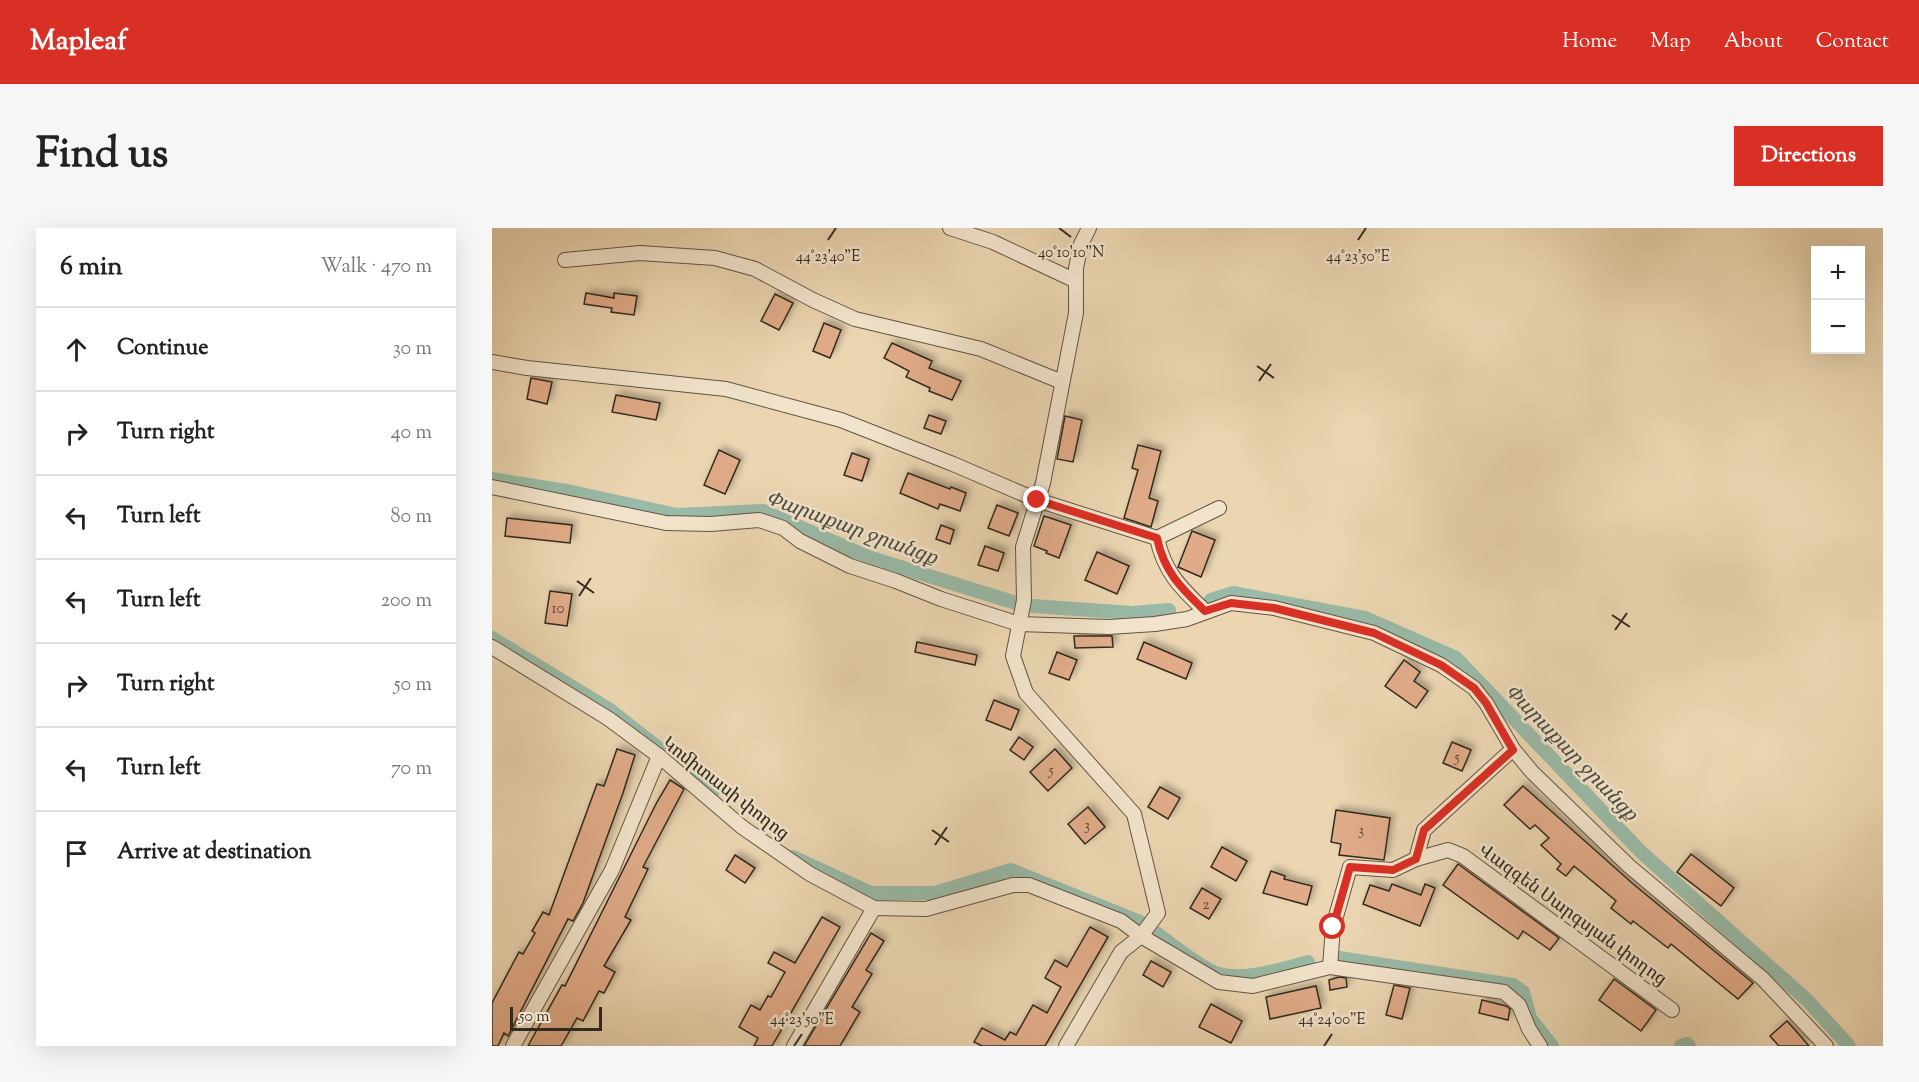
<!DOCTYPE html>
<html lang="en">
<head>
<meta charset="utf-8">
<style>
  :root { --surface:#fff; --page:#f6f6f6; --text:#222; --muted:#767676; --line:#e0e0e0; --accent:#d93025 }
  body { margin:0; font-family:"Sorts Mill Goudy","Noto Serif Armenian",serif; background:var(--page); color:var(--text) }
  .controls { position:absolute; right:18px; top:18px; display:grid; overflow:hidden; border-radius:0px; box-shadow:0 6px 24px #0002 }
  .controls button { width:54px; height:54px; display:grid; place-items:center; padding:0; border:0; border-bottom:2px solid var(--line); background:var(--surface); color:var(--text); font:30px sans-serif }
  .scale { position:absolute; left:18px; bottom:15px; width:92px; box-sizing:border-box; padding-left:6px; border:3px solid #322a1e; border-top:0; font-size:16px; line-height:21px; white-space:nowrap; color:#322a1e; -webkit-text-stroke:4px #f2e4cc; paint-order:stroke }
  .stop { position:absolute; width:18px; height:18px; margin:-14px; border:4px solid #d93025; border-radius:50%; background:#fff }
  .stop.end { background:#d93025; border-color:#fff; box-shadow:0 2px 6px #0008 }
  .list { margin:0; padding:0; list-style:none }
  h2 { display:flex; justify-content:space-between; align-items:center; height:78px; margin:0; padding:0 24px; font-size:26px }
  h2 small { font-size:20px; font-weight:400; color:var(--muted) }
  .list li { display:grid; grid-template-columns:39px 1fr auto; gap:18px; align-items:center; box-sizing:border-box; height:84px; padding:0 24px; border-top:2px solid var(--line) }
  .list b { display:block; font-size:22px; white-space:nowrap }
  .list em { font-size:20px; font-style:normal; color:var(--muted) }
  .icon { flex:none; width:33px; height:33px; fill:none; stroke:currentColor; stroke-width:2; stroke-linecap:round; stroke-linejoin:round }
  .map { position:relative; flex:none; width:1391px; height:818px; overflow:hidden; border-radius:0px }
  header { display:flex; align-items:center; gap:36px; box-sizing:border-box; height:84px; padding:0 30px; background:var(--accent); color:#fff }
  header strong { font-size:28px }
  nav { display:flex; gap:33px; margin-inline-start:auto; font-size:21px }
  .intro { display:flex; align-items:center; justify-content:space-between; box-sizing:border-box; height:144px; padding:0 36px }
  h1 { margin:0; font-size:42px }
  .button { padding:15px 27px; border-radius:0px; background:var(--accent); color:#fff; font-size:21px; font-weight:700 }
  main { display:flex; gap:36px; padding:0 36px }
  aside { flex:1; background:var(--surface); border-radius:0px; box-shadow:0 6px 24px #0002 }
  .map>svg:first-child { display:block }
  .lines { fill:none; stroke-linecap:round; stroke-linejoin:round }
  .canal { stroke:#99baa7; stroke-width:14 }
  .building { fill:#e0ab88; stroke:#322a1e; stroke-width:1.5; filter:url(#shadow) }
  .minor-casing { stroke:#605543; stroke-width:16 }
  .minor { stroke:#f2e4cc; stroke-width:14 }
  .route { stroke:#d93025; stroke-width:8 }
  .ticks { fill:none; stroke:#322a1e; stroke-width:2 }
  .labels { text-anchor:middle; stroke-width:5; stroke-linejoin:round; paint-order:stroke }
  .number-label { font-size:15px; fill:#5e4a38 }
  .street-label { font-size:18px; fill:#322a1e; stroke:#f2e4cc }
  .water-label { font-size:20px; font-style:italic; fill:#4c4e40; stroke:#f2e4cc }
  .ticks-label { font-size:15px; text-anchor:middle; fill:#322a1e; stroke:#f2e4cc; stroke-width:5; stroke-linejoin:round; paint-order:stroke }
</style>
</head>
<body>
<header>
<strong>Mapleaf</strong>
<nav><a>Home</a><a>Map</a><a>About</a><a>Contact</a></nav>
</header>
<div class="intro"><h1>Find us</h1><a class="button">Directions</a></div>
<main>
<aside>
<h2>6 min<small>Walk · 470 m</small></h2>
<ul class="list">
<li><svg class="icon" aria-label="ahead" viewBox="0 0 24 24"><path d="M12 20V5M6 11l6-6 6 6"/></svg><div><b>Continue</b></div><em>30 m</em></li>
<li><svg class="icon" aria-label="right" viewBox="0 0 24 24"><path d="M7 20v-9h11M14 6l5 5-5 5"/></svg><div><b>Turn right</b></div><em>40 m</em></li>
<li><svg class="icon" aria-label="left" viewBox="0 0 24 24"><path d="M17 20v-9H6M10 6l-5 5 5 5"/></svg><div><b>Turn left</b></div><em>80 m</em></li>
<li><svg class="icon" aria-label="left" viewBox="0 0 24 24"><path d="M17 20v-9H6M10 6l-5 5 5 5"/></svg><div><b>Turn left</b></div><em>200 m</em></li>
<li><svg class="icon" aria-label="right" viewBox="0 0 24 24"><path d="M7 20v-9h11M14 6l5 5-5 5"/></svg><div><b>Turn right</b></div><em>50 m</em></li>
<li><svg class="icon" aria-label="left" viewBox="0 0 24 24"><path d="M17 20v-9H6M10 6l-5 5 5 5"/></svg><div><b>Turn left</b></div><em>70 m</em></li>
<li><svg class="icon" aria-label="arrive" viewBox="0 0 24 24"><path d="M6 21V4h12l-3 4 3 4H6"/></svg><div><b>Arrive at destination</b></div></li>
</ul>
</aside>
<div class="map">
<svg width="1391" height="818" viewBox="0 0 1391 818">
  <defs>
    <filter id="shadow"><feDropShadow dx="4" dy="-4" stdDeviation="3" flood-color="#0004"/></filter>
  </defs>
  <rect width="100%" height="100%" fill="#ebd6b1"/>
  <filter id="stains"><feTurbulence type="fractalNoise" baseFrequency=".00333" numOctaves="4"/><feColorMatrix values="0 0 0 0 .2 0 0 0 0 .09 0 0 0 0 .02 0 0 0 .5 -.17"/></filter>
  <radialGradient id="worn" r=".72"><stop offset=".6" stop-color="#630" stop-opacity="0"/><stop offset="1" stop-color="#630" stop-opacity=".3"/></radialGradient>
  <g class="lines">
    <!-- canal -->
    <g class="canal">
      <path d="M0,251L80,264L185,287L271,283L376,329L527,376"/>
      <path d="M719,372L741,365L873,390L964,430L1149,624L1316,773L1357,818"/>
      <path d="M540,378L640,385L677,382"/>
      <path d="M0,410L118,482L221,563"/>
      <path d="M301,629L379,665H443L519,642L648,694"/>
      <path d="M664,705C682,718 700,733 719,743C743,756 791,741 816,734"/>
      <path d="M847,730L1021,757L1031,764L1038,790L1060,818"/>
      <path d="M1189,818L1195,816L1197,818"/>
    </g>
  </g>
  <!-- building -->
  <g class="building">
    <path d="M94,65L122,70V65L145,68L142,87L119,84L120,80L92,76Z"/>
    <path d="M283,66L301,75L287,102L269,93Z"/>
    <path d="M332,95L349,102L338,130L321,123Z"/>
    <path d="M400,115L440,133L437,140L469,153L460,172L437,163L438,160L414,149L417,143L392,130Z"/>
    <path d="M39,150L60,154L55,176L35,171Z"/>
    <path d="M124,167L168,175L164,192L120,184Z"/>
    <path d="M437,187L454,193L449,206L432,200Z"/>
    <path d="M573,188L590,192L581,234L565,231Z"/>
    <path d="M646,217L669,223L657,270L666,273L659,299L632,290L646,242L640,240Z"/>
    <path d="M227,222L248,232L233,266L212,257Z"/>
    <path d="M360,225L377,231L370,253L352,247Z"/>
    <path d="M416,245L458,261L459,259L474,265L468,283L448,276L446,281L408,265Z"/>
    <path d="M505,277L526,285L517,308L496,300Z"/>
    <path d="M552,288L579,297L567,330L554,325L555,323L542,318Z"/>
    <path d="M15,290L80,297L78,315L13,308Z"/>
    <path d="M449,297L462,302L458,316L444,311Z"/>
    <path d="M700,303L723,312L709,349L686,339Z"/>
    <path d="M493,318L512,325L506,343L486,337Z"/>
    <path d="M605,324L637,338L625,366L593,352Z"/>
    <path d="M58,363L80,366L75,398L53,395Z"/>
    <path d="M582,408H620L621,419L583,420Z"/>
    <path d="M425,414L485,427L483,437L423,424Z"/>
    <path d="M652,414L700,435L694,451L645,431Z"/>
    <path d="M565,424L585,432L577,452L557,445Z"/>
    <path d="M912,432L928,444L922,453L936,463L924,480L893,458Z"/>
    <path d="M502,472L527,482L519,502L494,492Z"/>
    <path d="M527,509L541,519L532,532L518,522Z"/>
    <path d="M960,514L979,522L970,543L951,535Z"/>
    <path d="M125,521L143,527L131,565L91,675L81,693L76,691L16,808L12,805L6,818H0V775L27,724L31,726L43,705L40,703L51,684L57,687L105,556L112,558Z"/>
    <path d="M563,521L580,540L556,563L538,544Z"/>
    <path d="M178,552L192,561L151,639L156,641L133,689L139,692L112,738L123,744L112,765L107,763L91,793L85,790L69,818H36L70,757L73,758L165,574Z"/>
    <path d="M1031,558L1140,655L1261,755L1246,771L1179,716L1176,720L1141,693L1139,696L1119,680L1124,673L1082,638L1074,648L1065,641L1069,636L1049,617L1057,610L1043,597L1038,601L1012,577Z"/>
    <path d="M668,559L688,570L676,591L656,579Z"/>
    <path d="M596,579L613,599L593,616L576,596Z"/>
    <path d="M844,582L898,590L892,632L847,627L849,616L839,614Z"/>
    <path d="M730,619L755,633L744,653L719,639Z"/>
    <path d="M1199,626L1242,660L1229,678L1185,644Z"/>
    <path d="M243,627L263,640L253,655L234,642Z"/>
    <path d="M966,636L1067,710L1058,722L1031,703L1026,711L951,657Z"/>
    <path d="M779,643L793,648L792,651L820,658L815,677L771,665Z"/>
    <path d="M900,656L929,667L933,656L943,660L928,698L871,676L878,657L897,663Z"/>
    <path d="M710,660L729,671L717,691L698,680Z"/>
    <path d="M330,689L348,699L280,818H262L266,810L247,799L259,777L268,782L276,768L279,769L293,744L276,735L282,724L303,735Z"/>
    <path d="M598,699L616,709L553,818H490L482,814L490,800L513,812L518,804L524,807L541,777L555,785L569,759L553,750L563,732L575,739Z"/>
    <path d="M379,705L392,713L374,742L380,746L360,779L368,784L348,818H312Z"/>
    <path d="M659,733L679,744L671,759L651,747Z"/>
    <path d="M847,749L854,750L855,759L838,762L837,752Z"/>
    <path d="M1122,751L1164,782L1149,803L1107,772Z"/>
    <path d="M902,757L918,760L910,791L894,787Z"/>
    <path d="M824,758L829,780L778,791L774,769Z"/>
    <path d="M990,772L1014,778L1018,781L1016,792L987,785Z"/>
    <path d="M719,776L750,793L739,815L707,799Z"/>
    <path d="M1295,793L1304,803L1317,818H1287L1278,808Z"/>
  </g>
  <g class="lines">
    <defs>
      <g id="minor">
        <path d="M458,0L501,14L584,53"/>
        <path d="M73,32L148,25L223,30L263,41L321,72L363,91L489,121L570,154"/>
        <path d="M0,134L35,140L234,161L349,192L461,236L545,272L665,310L727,280"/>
        <path d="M0,259L174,295L219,296L267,292L291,300L308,313L358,338L404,353L449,371L527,396L617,399L663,396L695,391L739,375L782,380L882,405L949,437L982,460L994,475L1021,521L1040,544L1137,638L1271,751L1334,818"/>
        <path d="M665,310C672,344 689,360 713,383"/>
        <path d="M0,419L117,491L167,528L250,599L318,646L382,680L434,681L521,657H537L629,693L649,708L727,754L761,758L838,739L1012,764L1027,777L1037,801L1048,818"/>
        <path d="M924,631L956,622L971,628L1180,782"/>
        <path d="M838,739L841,699L858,639L901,642L924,631L932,602L1021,521"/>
        <path d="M21,818L120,642L167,528"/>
        <path d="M302,818L382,680"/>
        <path d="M574,818L629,724L649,708L666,685L642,586L534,465L521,428L532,372L531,319L551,255L584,85V40L589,16L597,0"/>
      </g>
    </defs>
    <!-- minor casing -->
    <use href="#minor" class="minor-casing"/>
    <!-- minor -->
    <use href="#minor" class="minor"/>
  </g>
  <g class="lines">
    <!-- route -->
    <path class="route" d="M545,272L665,310C672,344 689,360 713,383L739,375L782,380L882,405L949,437L982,460L994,475L1021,522L932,602L924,631L901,642L858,639L841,699"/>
  </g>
  <!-- ticks -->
  <path class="ticks" d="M567,0L579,9M336,12L344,0M866,12L874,0M765,138L782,150M767,153L779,136M85,353L102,365M87,368L99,350M1120,387L1138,399M1123,402L1135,385M440,602L457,614M443,617L455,599M302,818L310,806M832,818L840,806"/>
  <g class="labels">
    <!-- number labels -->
    <g class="number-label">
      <text x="66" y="385">10</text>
      <text x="965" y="534">5</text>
      <text x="559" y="547">5</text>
      <text x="595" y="602">3</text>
      <text x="869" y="607">3</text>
      <text x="714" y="681">2</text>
    </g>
    <!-- street labels -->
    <g class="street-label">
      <text transform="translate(234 560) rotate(38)" y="6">Կոմիտասի փողոց</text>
      <text transform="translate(1081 686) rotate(36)" y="6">Վազգեն Սարգսյան փողոց</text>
    </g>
    <!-- water labels -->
    <g class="water-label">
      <text transform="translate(360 299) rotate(20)" y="7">Փարաքար ջրանցք</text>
      <text transform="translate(1080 524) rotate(46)" y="7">Փարաքար ջրանցք</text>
    </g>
  </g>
  <g class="ticks-label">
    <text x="579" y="29">40°10'10"N</text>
    <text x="336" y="33">44°23'40"E</text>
    <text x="866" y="33">44°23'50"E</text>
    <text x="310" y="796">44°23'50"E</text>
    <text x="840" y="796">44°24'00"E</text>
  </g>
  <rect width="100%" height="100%" filter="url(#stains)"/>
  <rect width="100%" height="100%" fill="url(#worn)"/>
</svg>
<div class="controls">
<button>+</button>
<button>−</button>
</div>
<div class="scale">50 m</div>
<div class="stop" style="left:841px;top:699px"></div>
<div class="stop end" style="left:545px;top:272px"></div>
</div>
</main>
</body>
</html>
